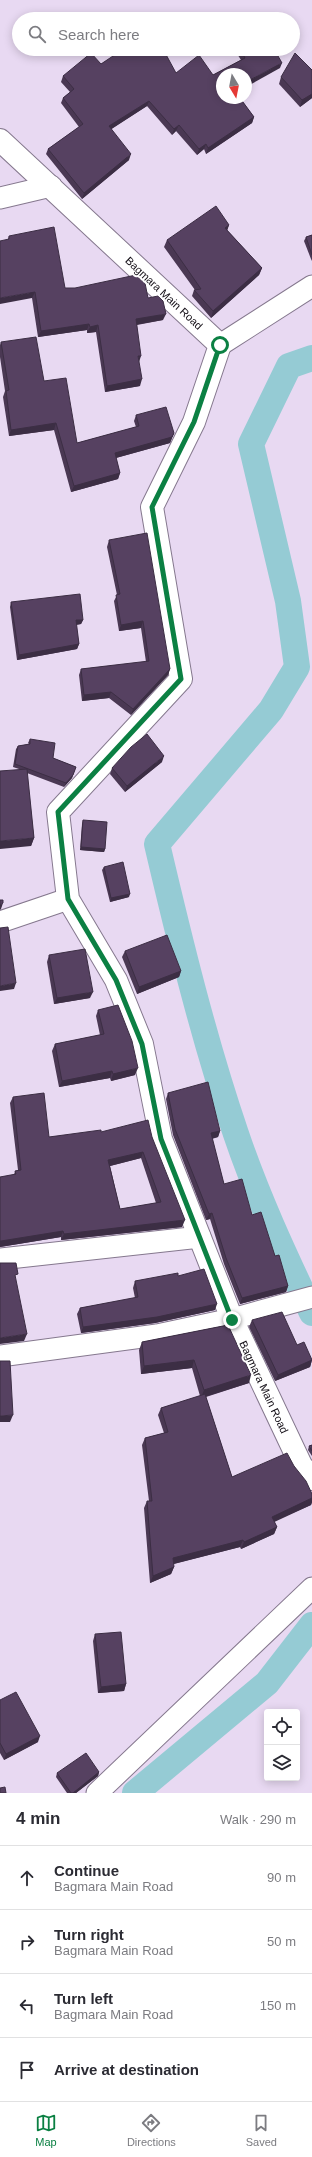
<!DOCTYPE html>
<html lang="en">
<head>
<meta charset="utf-8">
<style>
  :root { --surface:#fff; --page:#f7f7f7; --text:#2b2b33; --muted:#7c7c81; --line:#e1e1e2; --accent:#0b8043 }
  body { margin:0; font-family:Arial,sans-serif; background:var(--page); color:var(--text) }
  .controls { position:absolute; right:12px; bottom:12px; display:grid; overflow:hidden; border-radius:4px; box-shadow:0 2px 10px #0003 }
  .controls button { width:36px; height:36px; display:grid; place-items:center; padding:0; border:0; border-bottom:1px solid var(--line); background:var(--surface); color:var(--text); font:20px sans-serif }
  .compass { position:absolute; left:216px; top:68px; width:36px; height:36px; border-radius:50%; background:var(--surface); box-shadow:0 2px 10px #0003; rotate:170deg }
  .stop { position:absolute; width:12px; height:12px; margin:-9px; border:3px solid #0b8043; border-radius:50%; background:#fff }
  .stop.end { background:#0b8043; border-color:#fff; box-shadow:0 1px 4px #0008 }
  .list { margin:0; padding:0; list-style:none }
  h2 { display:flex; justify-content:space-between; align-items:center; height:52px; margin:0; padding:0 16px; font-size:17px }
  h2 small { font-size:13px; font-weight:400; color:var(--muted) }
  .list li { display:grid; grid-template-columns:26px 1fr auto; gap:12px; align-items:center; box-sizing:border-box; height:64px; padding:0 16px; border-top:1px solid var(--line) }
  .list b { display:block; font-size:15px; white-space:nowrap }
  .list p { margin:0; font-size:13px; white-space:nowrap; color:var(--muted) }
  .list em { font-size:13px; font-style:normal; color:var(--muted) }
  .icon { flex:none; width:22px; height:22px; fill:none; stroke:currentColor; stroke-width:2; stroke-linecap:round; stroke-linejoin:round }
  .map { position:relative; flex:none; width:312px; height:1793px; overflow:hidden }
  .search { position:absolute; background:var(--surface); box-shadow:0 2px 10px #0003; left:12px; right:12px; top:12px; height:44px; display:flex; align-items:center; gap:10px; box-sizing:border-box; padding:0 14px; border-radius:22px; color:var(--muted); font-size:15px }
  .sheet { height:308px; background:var(--surface) }
  nav { display:flex; justify-content:space-around; align-items:center; box-sizing:border-box; height:56px; border-top:1px solid var(--line); background:var(--surface); font-size:11px; color:var(--muted) }
  nav a { display:grid; justify-items:center; gap:2px }
  nav .on { color:var(--accent) }
  .map>svg:first-child { display:block }
  .lines { fill:none; stroke-linecap:round; stroke-linejoin:round }
  .canal { stroke:#95cbd4; stroke-width:26 }
  .street-casing { stroke:#85788e; stroke-width:23 }
  .secondary-casing { stroke:#85788e; stroke-width:24 }
  .street { stroke:#fff; stroke-width:21 }
  .secondary { stroke:#fff; stroke-width:22 }
  .wall { fill:#4a3853; fill-rule:evenodd }
  .shaded-wall { fill:#3c2e44 }
  .building { fill:#564161; stroke:#3c2e44; fill-rule:evenodd }
  .route { stroke:#0b8043; stroke-width:5 }
  .labels { text-anchor:middle; stroke-width:4; stroke-linejoin:round; paint-order:stroke }
  .street-label { font-size:11px; fill:#120d15; stroke:#fff }
</style>
</head>
<body>
<div class="map">
<svg width="312" height="1793" viewBox="0 0 312 1793">
  <rect width="100%" height="100%" fill="#e8d9f2"/>
  <g class="lines">
    <!-- canal -->
    <g class="canal">
      <path d="M312,358L289,366L251,444L288,601L297,667L271,710L157,844C180,942 204,1040 236,1134C257,1196 284,1254 312,1313"/>
      <path d="M135,1793L267,1683L312,1625"/>
    </g>
    <defs>
      <g id="street">
        <path d="M0,198L51,186"/>
        <path d="M220,345L312,286"/>
        <path d="M0,922L68,899"/>
        <path d="M0,1259L200,1237"/>
        <path d="M0,1356L157,1335L232,1319L312,1297"/>
        <path d="M97,1793L312,1588"/>
      </g>
      <path id="secondary" d="M0,140L220,345L194,422L152,507L181,679L58,812L68,899L116,980L142,1044L161,1139L232,1319L301,1465L312,1479"/>
    </defs>
    <!-- street casing -->
    <use href="#street" class="street-casing"/>
    <!-- secondary casing -->
    <use href="#secondary" class="secondary-casing"/>
    <!-- street -->
    <use href="#street" class="street"/>
    <!-- secondary -->
    <use href="#secondary" class="secondary"/>
  </g>
  <!-- wall -->
  <g class="wall">
    <path d="M234,49H274L280,68L222,74L254,117L252,123L206,154L204,149L197,155L176,131L172,135L147,106L111,129L129,160L82,199L46,154L48,149L79,127L61,103L63,98L70,92L61,82L63,76L101,64L123,52L176,73L213,75L241,60Z"/>
    <path d="M312,70V98L300,107L279,84L281,77Z"/>
    <path d="M229,225L227,230L262,268L259,275L211,318L192,296L194,290H195L164,247L167,240Z"/>
    <path d="M312,235V261L311,259L304,241L306,237Z"/>
    <path d="M9,236L65,288L148,298L163,320L137,325L140,386L105,392L96,332L87,333V330L38,337L32,298L8,239Z"/>
    <path d="M1,342L44,381L77,443L136,427L134,421L136,415L174,433L170,443L116,458L120,473L118,479L71,492L54,430L9,436L3,397L5,391L0,357V345Z"/>
    <path d="M109,540L170,669L168,675L131,715L109,698L82,701L79,675L81,669L146,662L141,628L119,631L114,601L117,595L107,547Z"/>
    <path d="M11,602L83,620L81,624L76,625L79,644L77,649L17,660L10,607Z"/>
    <path d="M30,739L53,758L76,767L72,778L64,787L27,773L34,838L31,846L19,769L13,767L16,749L18,746L29,744L28,743Z"/>
    <path d="M162,762L125,792L110,774L112,768Z"/>
    <path d="M83,820L105,849L104,852L80,850L82,824Z"/>
    <path d="M104,867L129,897L110,902L102,870Z"/>
    <path d="M125,951L181,971L179,977L137,994L122,957Z"/>
    <path d="M49,955L90,998L54,1004L47,962Z"/>
    <path d="M98,1010L135,1075L111,1081L110,1078L59,1087L52,1051L55,1044L100,1035L96,1016Z"/>
    <path d="M168,1093L220,1131L218,1137L212,1139L224,1184L252,1215L275,1256L288,1286L286,1292L240,1304L224,1264L210,1219L206,1220L173,1135L166,1099Z"/>
    <path d="M13,1097L49,1137L101,1132L152,1137L182,1227L61,1240V1237L0,1247V1177L14,1175L15,1171L18,1170L10,1103ZM141,1158L156,1203L120,1209L110,1166Z"/>
    <path d="M178,1276L215,1310L155,1323L81,1333L77,1314L80,1308L135,1298L133,1288L135,1281Z"/>
    <path d="M252,1320L297,1345L312,1360L310,1367L275,1381L249,1327Z"/>
    <path d="M228,1325L249,1383L206,1397L232,1477L294,1466L312,1494V1502L311,1505L274,1521L277,1527L274,1534L241,1549L240,1547L173,1564L174,1567L171,1574L150,1583L144,1508L147,1501H149L142,1445L145,1438L164,1433L158,1415L161,1408L200,1396L192,1368L141,1374L139,1350L142,1342Z"/>
    <path d="M312,1445V1456L308,1450L309,1446Z"/>
    <path d="M95,1634L126,1684L124,1691L98,1693L93,1641Z"/>
    <path d="M0,1700L38,1742L4,1760L0,1753Z"/>
    <path d="M99,1772L98,1776L76,1793H67L56,1777L57,1773Z"/>
  </g>
  <!-- shaded-wall -->
  <g class="shaded-wall">
    <path d="M282,63L280,68L246,87V82Z"/>
    <path d="M312,94V98L300,107L302,100Z"/>
    <path d="M149,101L147,106L107,132L109,126Z"/>
    <path d="M254,117L252,123L206,154L208,148Z"/>
    <path d="M179,125L176,131L172,135L174,129Z"/>
    <path d="M206,144L204,149L197,155L199,149Z"/>
    <path d="M131,154L129,160L82,199L84,193Z"/>
    <path d="M229,225L227,231L225,228Z"/>
    <path d="M262,268L259,275L211,318L213,311Z"/>
    <path d="M35,292L32,298L0,304V298Z"/>
    <path d="M166,314L163,320L134,325L136,319Z"/>
    <path d="M89,324L87,330L38,337L41,331Z"/>
    <path d="M98,325L96,332L87,333L90,327Z"/>
    <path d="M138,356H141L139,362Z"/>
    <path d="M142,379L140,386L105,392L107,386Z"/>
    <path d="M56,423L54,430L9,436L11,430Z"/>
    <path d="M174,433L170,443L112,459L115,453Z"/>
    <path d="M120,473L118,479L71,492L74,486Z"/>
    <path d="M76,620H83L81,624L74,625Z"/>
    <path d="M143,621L141,628L119,631L121,625Z"/>
    <path d="M79,644L77,649L17,660L19,655Z"/>
    <path d="M170,669L168,675L131,715L133,709Z"/>
    <path d="M111,692L109,698L82,701L84,695Z"/>
    <path d="M164,756L162,762L125,792L127,786Z"/>
    <path d="M73,775L72,778L64,787L66,783Z"/>
    <path d="M34,838L31,846L0,849V841Z"/>
    <path d="M81,847L105,849L104,852L80,850Z"/>
    <path d="M130,894L129,897L110,902L111,898Z"/>
    <path d="M3,903L1,909L0,910V905Z"/>
    <path d="M181,971L179,977L137,994L139,987Z"/>
    <path d="M16,983L14,989L0,991V986Z"/>
    <path d="M93,992L90,998L54,1004L57,998Z"/>
    <path d="M138,1068L135,1075L111,1081L113,1074Z"/>
    <path d="M112,1071L110,1078L59,1087L62,1081Z"/>
    <path d="M220,1131L218,1137L209,1139L211,1133Z"/>
    <path d="M143,1152L141,1158L106,1167L108,1160Z"/>
    <path d="M212,1213L210,1219L206,1220L209,1214Z"/>
    <path d="M185,1220L182,1227L61,1240L64,1234Z"/>
    <path d="M63,1231L61,1237L0,1247V1241H1Z"/>
    <path d="M288,1286L286,1292L240,1304L242,1298Z"/>
    <path d="M217,1304L215,1310L155,1323L81,1333L83,1327Z"/>
    <path d="M27,1334L24,1341L0,1344V1338Z"/>
    <path d="M194,1360L192,1368L141,1374L144,1366Z"/>
    <path d="M312,1360L310,1367L275,1381L278,1375Z"/>
    <path d="M251,1375L249,1383L201,1398L204,1390Z"/>
    <path d="M13,1415L10,1422H0V1416Z"/>
    <path d="M312,1498V1502L311,1505L270,1524L272,1517Z"/>
    <path d="M277,1527L274,1534L241,1549L244,1542Z"/>
    <path d="M243,1540L240,1547L170,1565L173,1558Z"/>
    <path d="M174,1567L171,1574L150,1583L153,1576Z"/>
    <path d="M126,1684L124,1691L98,1693L101,1687Z"/>
    <path d="M40,1736L38,1742L4,1760L6,1754Z"/>
    <path d="M99,1772L98,1776L76,1793H73Z"/>
  </g>
  <!-- building -->
  <g class="building">
    <path d="M128,49H163L176,73L199,55L213,75L245,58L240,49H274L282,63L246,82V74H222V98H240L254,117L208,148L206,144L199,149L179,125L174,129L149,101L109,126L131,154L84,193L48,149L83,124L63,98L74,89L63,76L91,53L101,64L122,50L123,52Z"/>
    <path d="M295,53L312,70V94L302,100L281,77Z"/>
    <path d="M216,206L229,225L225,228L262,268L213,311L194,290L201,289L167,240Z"/>
    <path d="M54,227L65,288H75L136,275L145,283L148,298L158,296L163,301L166,314L136,319L141,356H138L142,379L107,386L98,325L90,327L89,324L41,331L35,292L0,298V241L9,239V236Z"/>
    <path d="M312,235V255L306,237Z"/>
    <path d="M36,337L44,381L66,378L77,443L139,426L136,415L166,407L174,433L172,437L115,453L120,473L74,486L56,423L11,430L6,391L9,390L1,342Z"/>
    <path d="M147,533L170,669L133,709L111,692L84,695L81,669L149,661L143,621L121,625L116,595L120,594L109,540Z"/>
    <path d="M80,594L83,620H76L79,644L19,655L11,602Z"/>
    <path d="M147,734L164,756L127,786L112,768L131,747Z"/>
    <path d="M30,739L55,743L53,758L76,767L73,775L66,783L15,764L18,746L30,744Z"/>
    <path d="M27,769L34,838L0,841V771Z"/>
    <path d="M83,820L107,822L105,849L81,847Z"/>
    <path d="M123,862L130,894L111,898L104,867Z"/>
    <path d="M0,900H3V903L0,905Z"/>
    <path d="M8,927L16,983L0,986V928Z"/>
    <path d="M167,935L181,971L139,987L125,951Z"/>
    <path d="M85,949L93,992L57,998L49,955Z"/>
    <path d="M118,1005L132,1041L138,1068L113,1074L112,1071L62,1081L55,1044L104,1034L98,1010Z"/>
    <path d="M208,1082L220,1131L211,1133L224,1184L242,1179L252,1215L261,1212L275,1256L279,1255L288,1286L242,1298L226,1258L212,1213L209,1214L175,1129L168,1093Z"/>
    <path d="M44,1093L49,1137L101,1130V1132L148,1120L152,1137L185,1220L64,1234L63,1231L1,1241H0V1177L16,1174L15,1171L21,1170L13,1097ZM143,1152L161,1202L120,1209L108,1160Z"/>
    <path d="M0,1263H16L18,1274L15,1275L27,1334L0,1338Z"/>
    <path d="M204,1269L217,1304L157,1317L83,1327L80,1308L138,1297L135,1281L178,1273V1276Z"/>
    <path d="M282,1312L297,1345L304,1342L312,1360L278,1375L252,1320Z"/>
    <path d="M228,1325L251,1375L204,1390L194,1360L144,1366L142,1342Z"/>
    <path d="M0,1361H10L13,1415L0,1416Z"/>
    <path d="M205,1394L232,1477L287,1453L294,1466L306,1481L312,1494V1498L272,1517L277,1527L244,1542L243,1540L173,1558L174,1567L153,1576L147,1501H152L145,1438L168,1432L161,1408Z"/>
    <path d="M312,1445V1451L309,1446Z"/>
    <path d="M121,1632L126,1684L101,1687L95,1634Z"/>
    <path d="M16,1692L40,1736L6,1754L0,1743V1700Z"/>
    <path d="M86,1753L99,1772L73,1793H71L57,1773Z"/>
    <path d="M5,1787L6,1793H0V1788Z"/>
  </g>
  <g class="lines">
    <!-- route -->
    <path class="route" d="M220,345L194,422L152,507L181,679L58,812L68,899L116,980L142,1044L161,1139L232,1320"/>
  </g>
  <g class="labels">
    <!-- street labels -->
    <g class="street-label">
      <text transform="translate(164 293) rotate(43)" y="4">Bagmara Main Road</text>
      <text transform="translate(264 1387) rotate(65)" y="4">Bagmara Main Road</text>
    </g>
  </g>
</svg>
<div class="controls">
<button><svg class="icon" aria-label="locate" viewBox="0 0 24 24"><circle cx="12" cy="12" r="6"/><path d="M12 2v4M12 18v4M2 12h4M18 12h4"/></svg></button>
<button><svg class="icon" aria-label="layers" viewBox="0 0 24 24"><path d="M12 4l9 5-9 5-9-5zM3 14l9 5 9-5"/></svg></button>
</div>
<svg class="compass" viewBox="-18 -18 36 36"><path d="M0-13l5 13h-10z" fill="#e53935"/><path d="M0 13l5-13h-10z" fill="#7c7c81"/></svg>
<div class="stop" style="left:220px;top:345px"></div>
<div class="stop end" style="left:232px;top:1320px"></div>
<div class="search"><svg class="icon" aria-label="search" viewBox="0 0 24 24"><circle cx="10" cy="10" r="6"/><path d="M15 15l6 6"/></svg>Search here</div>
</div>
<section class="sheet">
<h2>4 min<small>Walk · 290 m</small></h2>
<ul class="list">
<li><svg class="icon" aria-label="ahead" viewBox="0 0 24 24"><path d="M12 20V5M6 11l6-6 6 6"/></svg><div><b>Continue</b><p>Bagmara Main Road</p></div><em>90 m</em></li>
<li><svg class="icon" aria-label="right" viewBox="0 0 24 24"><path d="M7 20v-9h11M14 6l5 5-5 5"/></svg><div><b>Turn right</b><p>Bagmara Main Road</p></div><em>50 m</em></li>
<li><svg class="icon" aria-label="left" viewBox="0 0 24 24"><path d="M17 20v-9H6M10 6l-5 5 5 5"/></svg><div><b>Turn left</b><p>Bagmara Main Road</p></div><em>150 m</em></li>
<li><svg class="icon" aria-label="arrive" viewBox="0 0 24 24"><path d="M6 21V4h12l-3 4 3 4H6"/></svg><div><b>Arrive at destination</b></div></li>
</ul>
</section>
<nav>
<a class="on"><svg class="icon" aria-label="map" viewBox="0 0 24 24"><path d="M3 6l6-2 6 2 6-2v14l-6 2-6-2-6 2zM9 4v14M15 6v14"/></svg>Map</a>
<a><svg class="icon" aria-label="directions" viewBox="0 0 24 24"><path d="M12 3l9 9-9 9-9-9zM9 14v-3h6M13 9l2 2-2 2"/></svg>Directions</a>
<a><svg class="icon" aria-label="saved" viewBox="0 0 24 24"><path d="M7 4h10v16l-5-4-5 4z"/></svg>Saved</a>
</nav>
</body>
</html>
